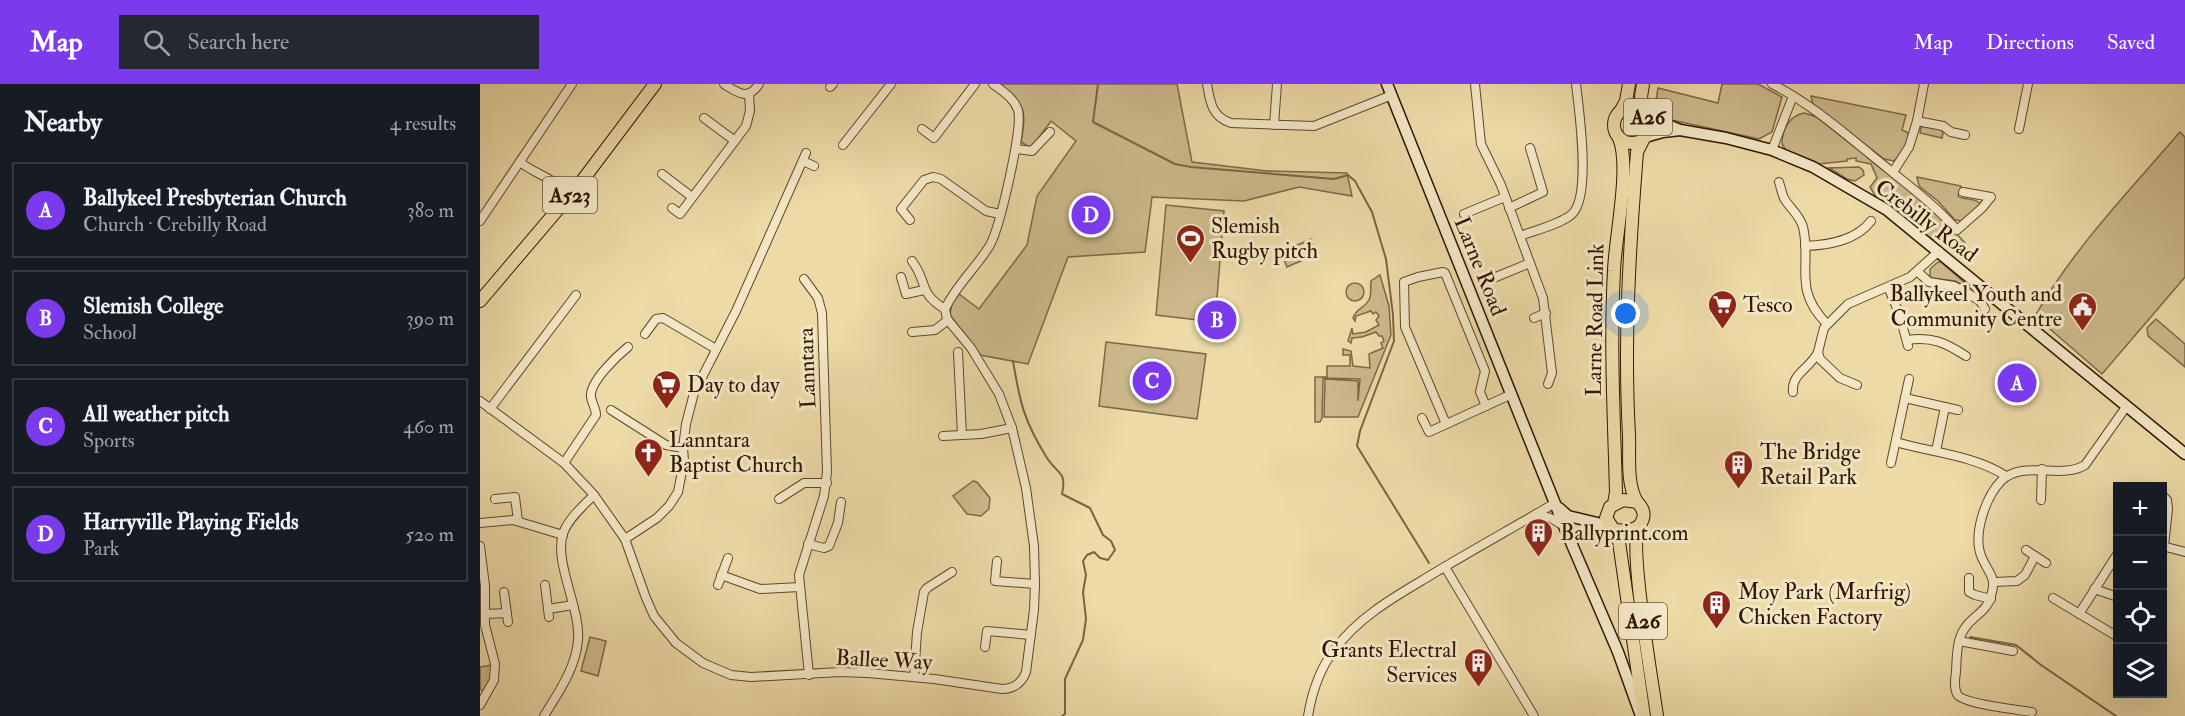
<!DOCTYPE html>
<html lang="en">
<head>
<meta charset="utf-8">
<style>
  :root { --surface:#171b24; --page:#242831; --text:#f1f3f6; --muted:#9ea1a6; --line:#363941; --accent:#7c3aed }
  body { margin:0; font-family:"IM FELL Double Pica",serif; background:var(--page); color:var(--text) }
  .controls { position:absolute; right:18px; bottom:18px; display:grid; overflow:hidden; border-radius:0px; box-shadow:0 6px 24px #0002 }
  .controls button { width:54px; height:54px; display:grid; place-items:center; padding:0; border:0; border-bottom:2px solid var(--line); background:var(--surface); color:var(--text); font:30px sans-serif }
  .you { position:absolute; left:1146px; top:230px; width:21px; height:21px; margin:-15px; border:4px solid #fff; border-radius:50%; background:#1a73e8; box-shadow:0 0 0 9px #1a73e833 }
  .badge { display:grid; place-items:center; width:39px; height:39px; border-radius:50%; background:var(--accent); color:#fff; font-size:20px; font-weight:700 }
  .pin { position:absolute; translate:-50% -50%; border:3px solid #fff; box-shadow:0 2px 6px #0006 }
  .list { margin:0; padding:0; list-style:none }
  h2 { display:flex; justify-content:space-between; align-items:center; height:78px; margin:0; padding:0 24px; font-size:26px }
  h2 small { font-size:20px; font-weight:400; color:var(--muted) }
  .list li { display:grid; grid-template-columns:39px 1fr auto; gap:18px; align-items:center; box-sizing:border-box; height:96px; margin:0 12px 12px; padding:0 12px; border:2px solid var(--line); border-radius:0px }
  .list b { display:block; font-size:22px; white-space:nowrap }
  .list p { margin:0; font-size:20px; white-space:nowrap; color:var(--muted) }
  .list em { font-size:20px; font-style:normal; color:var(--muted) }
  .icon { flex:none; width:33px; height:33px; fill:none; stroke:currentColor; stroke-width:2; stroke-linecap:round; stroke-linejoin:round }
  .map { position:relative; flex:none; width:1705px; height:632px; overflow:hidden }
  header { display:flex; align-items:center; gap:36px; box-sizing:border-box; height:84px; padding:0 30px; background:var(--accent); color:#fff }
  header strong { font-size:28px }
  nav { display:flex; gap:33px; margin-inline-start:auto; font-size:21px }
  .search { width:420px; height:54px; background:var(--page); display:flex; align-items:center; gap:15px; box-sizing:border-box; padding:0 21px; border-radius:0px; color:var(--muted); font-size:22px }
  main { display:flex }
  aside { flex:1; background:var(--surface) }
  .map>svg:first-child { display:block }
  .green { fill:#ccb98b; stroke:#7e6746; stroke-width:1.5 }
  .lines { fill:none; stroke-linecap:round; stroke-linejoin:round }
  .stream { stroke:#7b6342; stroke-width:2 }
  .street-casing { stroke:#60462a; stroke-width:10 }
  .secondary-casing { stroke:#311500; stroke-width:13 }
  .primary-casing { stroke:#311500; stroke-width:14 }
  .street { stroke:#f3e7c6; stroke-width:8 }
  .secondary { stroke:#f3e7c6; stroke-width:10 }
  .primary { stroke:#ecdaa7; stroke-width:12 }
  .labels { text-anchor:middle; stroke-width:6; stroke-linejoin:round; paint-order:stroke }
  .shield { fill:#f3e7c6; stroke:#6b543b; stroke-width:1.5 }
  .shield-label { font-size:21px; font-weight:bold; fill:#311500 }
  .street-label { font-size:22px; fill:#311500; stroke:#f3e7c6 }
  .poi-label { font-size:22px; fill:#311500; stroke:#f3e7c6; text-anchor:start }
</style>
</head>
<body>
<header>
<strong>Map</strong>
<div class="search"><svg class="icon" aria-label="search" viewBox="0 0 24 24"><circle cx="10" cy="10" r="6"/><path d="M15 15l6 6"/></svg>Search here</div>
<nav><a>Map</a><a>Directions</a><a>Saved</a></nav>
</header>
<main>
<aside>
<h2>Nearby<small>4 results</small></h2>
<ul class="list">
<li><span class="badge">A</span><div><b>Ballykeel Presbyterian Church</b><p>Church · Crebilly Road</p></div><em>380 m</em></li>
<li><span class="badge">B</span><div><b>Slemish College</b><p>School</p></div><em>390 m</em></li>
<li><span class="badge">C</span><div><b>All weather pitch</b><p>Sports</p></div><em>460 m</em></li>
<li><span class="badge">D</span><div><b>Harryville Playing Fields</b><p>Park</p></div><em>520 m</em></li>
</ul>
</aside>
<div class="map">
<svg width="1705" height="632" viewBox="0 0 1705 632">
  <rect width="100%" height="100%" fill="#ecdaa7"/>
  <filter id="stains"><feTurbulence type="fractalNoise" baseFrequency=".00333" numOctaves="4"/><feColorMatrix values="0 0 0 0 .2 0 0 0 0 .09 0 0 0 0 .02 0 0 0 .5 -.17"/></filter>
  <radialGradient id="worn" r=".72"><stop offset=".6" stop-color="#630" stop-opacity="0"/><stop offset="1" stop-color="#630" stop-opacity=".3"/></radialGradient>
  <!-- green -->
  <g class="green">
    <path d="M518,0H697L712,78L787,87L867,89L872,112L819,103L764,117L672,113L665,168L588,173L548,280L500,271L470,231L472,219L479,210L499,225L547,161L557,112L596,57L571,37L551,64L541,58C547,24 545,21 518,0Z"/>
    <path d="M1242,0H1278L1302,13L1292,48L1279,55L1187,35L1182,32L1175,23L1178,4L1238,19Z"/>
    <path d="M1331,12L1426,31L1422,46L1427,48L1429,51L1424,66L1414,77L1404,75L1333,20Z"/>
    <path d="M1324,29L1337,33L1459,130L1485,159L1477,170L1456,153L1453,156L1396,113L1390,103L1397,94L1391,80L1376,77V74L1367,75V77L1338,80L1307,68L1302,60C1302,46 1309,32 1324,29Z"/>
    <path d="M1445,42L1461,45L1463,49L1462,54L1440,49L1441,43Z"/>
    <path d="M1700,48L1705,53V193L1622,290L1555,232C1593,165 1649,107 1700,48Z"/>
    <path d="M1379,83L1383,86L1384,91L1375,97L1367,95L1349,84Z"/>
    <path d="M1437,93L1481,102L1478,112C1484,117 1497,113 1501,121L1483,137L1475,136L1458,117L1439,102Z"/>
    <path d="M686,121L744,127L735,238L676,231Z"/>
    <path d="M831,155L837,170L807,183L801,168Z"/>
    <path d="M1458,178H1461L1494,207L1475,197L1452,194L1450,192V185Z"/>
    <path d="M900,191L909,222L911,251L878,333H844L845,295L878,297V317L880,295L843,294L842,334L840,338H835V293H847V282H870V271H863V265L871,267L873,282L890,284L889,270L903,264L901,259L904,257L902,252H899L896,248L882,253L872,254L871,259L868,257L872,244L873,250L886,248L899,241L896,236L899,232L896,228L893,230L891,227L876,232L875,237L873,234C876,224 884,225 889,216C892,210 890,203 891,197Z"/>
    <circle cx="875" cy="208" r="9"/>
    <path d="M1676,235L1705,260V283L1668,252L1667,244Z"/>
    <path d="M626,258L726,270L717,335L619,322Z"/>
    <path d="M493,397L497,398L510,414L509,425L501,432L487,430L473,412Z"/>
    <path d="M110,553L126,557L118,592L101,587Z"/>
    <path d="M12,581L11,596L4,608L0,605V583Z"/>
  </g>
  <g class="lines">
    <!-- stream -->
    <g class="stream">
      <path d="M618,0L613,38L695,80L711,83L854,95L868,91L875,97L892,128L906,175L913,231L914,257L880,347L877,362L949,479"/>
      <path d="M533,277C540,319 544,337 567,374C578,391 587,387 582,410L610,424L623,451L631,457L635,466L628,476L620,474L614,468L607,471L603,477L606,491L603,508L606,535L603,556L585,595V630L582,632"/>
      <path d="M1490,553L1536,561L1561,581L1636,632"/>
    </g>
    <defs>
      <g id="street">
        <path d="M244,0C258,9 268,17 279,0"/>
        <path d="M727,0C730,18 732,33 751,39L834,42L912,11"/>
        <path d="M995,0L1001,60L1021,101L1063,214L1072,289L1068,300"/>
        <path d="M1292,0C1328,18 1359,45 1390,70C1420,95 1451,117 1477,146L1502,124L1511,113L1483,108"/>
        <path d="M350,3L353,0"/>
        <path d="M224,34L255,57"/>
        <path d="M1437,37L1463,42L1471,48L1485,51"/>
        <path d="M794,41L797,0"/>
        <path d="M442,45L454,54L495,0"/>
        <path d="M1539,45L1548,0"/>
        <path d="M363,61L411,0"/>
        <path d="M536,65L552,67L570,48"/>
        <path d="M1292,66L1313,12"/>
        <path d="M323,77L334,82"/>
        <path d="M40,78C51,87 64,91 75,99"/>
        <path d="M1413,88L1429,63L1437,37L1444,0"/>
        <path d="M182,90L212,113"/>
        <path d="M1299,98C1301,104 1302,111 1305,116C1311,125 1320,132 1323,143C1332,181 1312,205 1347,240"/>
        <path d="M192,124L200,130L266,42L270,27L269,10"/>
        <path d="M1029,124L1063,108L1050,64"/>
        <path d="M984,130L1025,113"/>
        <path d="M430,136L421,125L444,96L453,93L461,95L506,127L520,130"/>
        <path d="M0,137L92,0"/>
        <path d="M1040,152C1056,146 1078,141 1091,131C1112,115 1099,26 1096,0"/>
        <path d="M1325,162C1348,161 1376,157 1391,137"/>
        <path d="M432,177C448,198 438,209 465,225"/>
        <path d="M1438,188L1449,198L1474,202L1484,207L1500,217L1505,225"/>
        <path d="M421,193L426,210L444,206"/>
        <path d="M324,195L338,214L342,229L347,388L344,412L319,491L329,591"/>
        <path d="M1011,195L1050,179"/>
        <path d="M1408,203L1419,229L1428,262"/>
        <path d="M465,225C476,201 497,183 510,161C520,143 543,44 538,26C534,14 522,7 513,0"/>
        <path d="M1054,234L1066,229"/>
        <path d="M432,248L455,246L468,236"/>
        <path d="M165,250L176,235L183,234L236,265"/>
        <path d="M1427,256C1452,252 1466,259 1486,272"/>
        <path d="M478,268L482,351"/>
        <path d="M1377,301L1360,294L1340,275L1338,268L1344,244L1368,220L1430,193L1459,167"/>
        <path d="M1313,308C1311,289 1331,284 1338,268"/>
        <path d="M1425,314L1478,326"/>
        <path d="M0,317L84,379L114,411L145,455L166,514L174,532L196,559L223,579L251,591L271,593L360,588L388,589L454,595L522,605C533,605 542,599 546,588L554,526L555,500L554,462L546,404L532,344L519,310L491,264L467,235L465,225"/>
        <path d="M10,325L96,211"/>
        <path d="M131,326L186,361L203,364"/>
        <path d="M942,334L949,348L1032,310"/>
        <path d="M966,340L925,243L924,198L938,193L963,188L965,189L1005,287L1000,308L1006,322"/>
        <path d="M463,352L501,350L532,344"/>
        <path d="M1416,358C1453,369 1493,371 1526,392"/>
        <path d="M1456,367L1465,323"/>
        <path d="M84,379L116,331C116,324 112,320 111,313C109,298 138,271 148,263"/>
        <path d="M1411,379L1429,295"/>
        <path d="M1683,412L1687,416L1688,425L1684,462"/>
        <path d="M15,415L35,413L38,437"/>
        <path d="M299,415L324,399H347"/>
        <path d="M1561,416L1562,385"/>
        <path d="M1056,430L1071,434L1084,442"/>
        <path d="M0,439L33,436L83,451"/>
        <path d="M145,455L177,434L189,422L198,408L204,377L203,364L206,340L214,309L256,227L326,69"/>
        <path d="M328,460L344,464L349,462L358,439L361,418"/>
        <path d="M0,462L5,502V541L15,580L14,596L0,621"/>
        <path d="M1682,462L1705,468"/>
        <path d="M1546,466L1566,479"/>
        <path d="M517,477L515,497L555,500"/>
        <path d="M965,483L1054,632"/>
        <path d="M241,491L280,505L320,503"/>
        <path d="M1489,494V508L1495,511L1511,515"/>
        <path d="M1514,498L1537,497L1545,491L1555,472"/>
        <path d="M65,501L69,533"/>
        <path d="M238,501L248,474"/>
        <path d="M1614,505L1638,513"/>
        <path d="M24,508L28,538"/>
        <path d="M1573,514L1638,553"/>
        <path d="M68,525L93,521"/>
        <path d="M5,530L27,529"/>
        <path d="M1599,530L1638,469"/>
        <path d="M1479,557L1533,567"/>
        <path d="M505,563L507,547L551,551"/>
        <path d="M434,593L437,548L444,508L447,504L472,488"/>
        <path d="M1552,628C1540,626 1482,620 1477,610C1474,604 1475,594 1476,588C1477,571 1476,553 1488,540C1496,531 1508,525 1511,512C1517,493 1509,490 1502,474C1492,452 1505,414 1521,397C1543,375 1581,396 1605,381L1646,323"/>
        <path d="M64,632C78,609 96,584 98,556C101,524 72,476 84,447C90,433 104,421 114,411"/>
        <path d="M828,632C832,608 840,584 855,565C881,530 920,510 956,488C996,464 1036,442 1075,419"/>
      </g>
      <g id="secondary">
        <path d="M907,0L1084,442L1138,568L1161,632"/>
        <path d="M1167,32L1200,46L1246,54L1292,66L1333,83L1407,126L1705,370"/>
        <path d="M1165,53L1183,48L1200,46"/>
        <path d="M1079,424L1088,432L1130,442"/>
      </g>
      <g id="primary">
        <path d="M1163,0L1161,13L1164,28"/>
        <circle cx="1152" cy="41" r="18"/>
        <path d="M1140,28L1146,17L1149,0"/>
        <path d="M0,217L102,97L175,0"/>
        <path d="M1143,416L1157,418C1165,426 1166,433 1159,442L1149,447L1134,446L1126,434L1130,423Z"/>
        <path d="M1157,418C1146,399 1150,372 1149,351C1144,261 1149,171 1156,81L1157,68L1163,56"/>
        <path d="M1134,420L1136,408C1134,334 1130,260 1134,187C1135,153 1151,83 1139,54"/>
        <path d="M1159,442C1148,461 1173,602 1177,632"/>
        <path d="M1134,446L1139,458L1164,632"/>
      </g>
    </defs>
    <!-- street casing -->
    <use href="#street" class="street-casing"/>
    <!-- secondary casing -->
    <use href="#secondary" class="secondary-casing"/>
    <!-- primary casing -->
    <use href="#primary" class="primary-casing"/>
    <!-- street -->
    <use href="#street" class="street"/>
    <!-- secondary -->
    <use href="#secondary" class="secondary"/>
    <!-- primary -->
    <use href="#primary" class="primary"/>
  </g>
  <!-- icons -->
  <defs>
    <symbol id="stadium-pin" viewBox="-11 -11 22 30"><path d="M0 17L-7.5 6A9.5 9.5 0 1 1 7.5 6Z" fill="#8f2418" stroke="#f3e7c6"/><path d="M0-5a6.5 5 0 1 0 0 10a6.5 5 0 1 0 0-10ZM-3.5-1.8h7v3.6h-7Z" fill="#fff"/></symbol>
    <symbol id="supermarket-pin" viewBox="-11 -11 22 30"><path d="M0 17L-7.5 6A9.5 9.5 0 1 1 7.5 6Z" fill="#8f2418" stroke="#f3e7c6"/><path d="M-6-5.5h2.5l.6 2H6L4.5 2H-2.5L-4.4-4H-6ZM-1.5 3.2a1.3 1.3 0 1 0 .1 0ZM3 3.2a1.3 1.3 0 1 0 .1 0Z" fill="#fff"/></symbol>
    <symbol id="civic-pin" viewBox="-11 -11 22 30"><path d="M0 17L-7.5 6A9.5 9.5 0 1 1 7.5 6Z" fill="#8f2418" stroke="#f3e7c6"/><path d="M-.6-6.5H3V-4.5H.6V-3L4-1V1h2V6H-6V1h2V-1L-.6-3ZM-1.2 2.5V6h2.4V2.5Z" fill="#fff"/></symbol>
    <symbol id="church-pin" viewBox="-11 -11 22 30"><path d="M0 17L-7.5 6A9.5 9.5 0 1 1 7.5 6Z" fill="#8f2418" stroke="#f3e7c6"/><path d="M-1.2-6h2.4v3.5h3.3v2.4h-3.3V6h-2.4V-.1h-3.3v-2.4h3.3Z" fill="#fff"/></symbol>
    <symbol id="building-pin" viewBox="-11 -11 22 30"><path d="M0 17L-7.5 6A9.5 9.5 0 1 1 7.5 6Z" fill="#8f2418" stroke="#f3e7c6"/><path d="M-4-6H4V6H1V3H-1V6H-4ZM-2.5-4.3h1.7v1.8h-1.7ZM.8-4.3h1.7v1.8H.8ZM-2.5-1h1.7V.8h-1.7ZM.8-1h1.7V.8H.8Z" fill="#fff"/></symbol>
  </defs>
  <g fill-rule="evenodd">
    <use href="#stadium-pin" x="694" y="138" width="33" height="45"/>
    <use href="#supermarket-pin" x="1226" y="204" width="33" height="45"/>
    <use href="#civic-pin" x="1586" y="206" width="33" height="45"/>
    <use href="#supermarket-pin" x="170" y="284" width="33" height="45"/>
    <use href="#church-pin" x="152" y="352" width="33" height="45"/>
    <use href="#building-pin" x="1242" y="364" width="33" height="45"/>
    <use href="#building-pin" x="1042" y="432" width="33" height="45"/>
    <use href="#building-pin" x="1220" y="504" width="33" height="45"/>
    <use href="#building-pin" x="982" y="562" width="33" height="45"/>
  </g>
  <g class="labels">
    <!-- shield labels -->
    <g class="shield">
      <rect x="1144" y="15" width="48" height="36" rx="4.5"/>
      <rect x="63" y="93" width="54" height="36" rx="4.5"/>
      <rect x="1139" y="519" width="48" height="36" rx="4.5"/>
    </g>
    <g class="shield-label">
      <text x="1168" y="40">A26</text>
      <text x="90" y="118">A523</text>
      <text x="1163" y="544">A26</text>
    </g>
    <!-- street labels -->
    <g class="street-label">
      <text transform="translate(1447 136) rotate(37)" y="8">Crebilly Road</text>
      <text transform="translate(1001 182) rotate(68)" y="8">Larne Road</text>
      <text transform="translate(1114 236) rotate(-89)" y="8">Larne Road Link</text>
      <text transform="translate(326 284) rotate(-92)" y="8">Lanntara</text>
      <text transform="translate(404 575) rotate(3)" y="8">Ballee Way</text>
    </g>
    <!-- poi labels -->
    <g class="poi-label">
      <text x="731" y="149">Slemish<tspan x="731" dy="25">Rugby pitch</tspan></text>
      <text x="1582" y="217" text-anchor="end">Ballykeel Youth and<tspan x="1582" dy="25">Community Centre</tspan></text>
      <text x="1263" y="228">Tesco</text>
      <text x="207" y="308">Day to day</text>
      <text x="189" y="363">Lanntara<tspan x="189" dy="25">Baptist Church</tspan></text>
      <text x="1280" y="375">The Bridge<tspan x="1280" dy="25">Retail Park</tspan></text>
      <text x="1080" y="456">Ballyprint.com</text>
      <text x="1258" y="515">Moy Park (Marfrig)<tspan x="1258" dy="25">Chicken Factory</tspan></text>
      <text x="977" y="573" text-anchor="end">Grants Electral<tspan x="977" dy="25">Services</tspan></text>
    </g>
  </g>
  <rect width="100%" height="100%" filter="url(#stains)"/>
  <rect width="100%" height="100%" fill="url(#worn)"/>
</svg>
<div class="controls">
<button>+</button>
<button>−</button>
<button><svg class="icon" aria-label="locate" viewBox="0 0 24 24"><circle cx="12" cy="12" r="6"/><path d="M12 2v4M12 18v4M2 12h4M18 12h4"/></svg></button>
<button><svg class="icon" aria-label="layers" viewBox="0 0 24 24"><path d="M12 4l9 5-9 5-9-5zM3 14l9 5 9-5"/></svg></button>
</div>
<div class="you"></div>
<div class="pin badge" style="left:1537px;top:299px">A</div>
<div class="pin badge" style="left:737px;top:236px">B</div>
<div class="pin badge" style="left:672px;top:297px">C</div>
<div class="pin badge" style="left:611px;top:131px">D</div>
</div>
</main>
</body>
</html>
